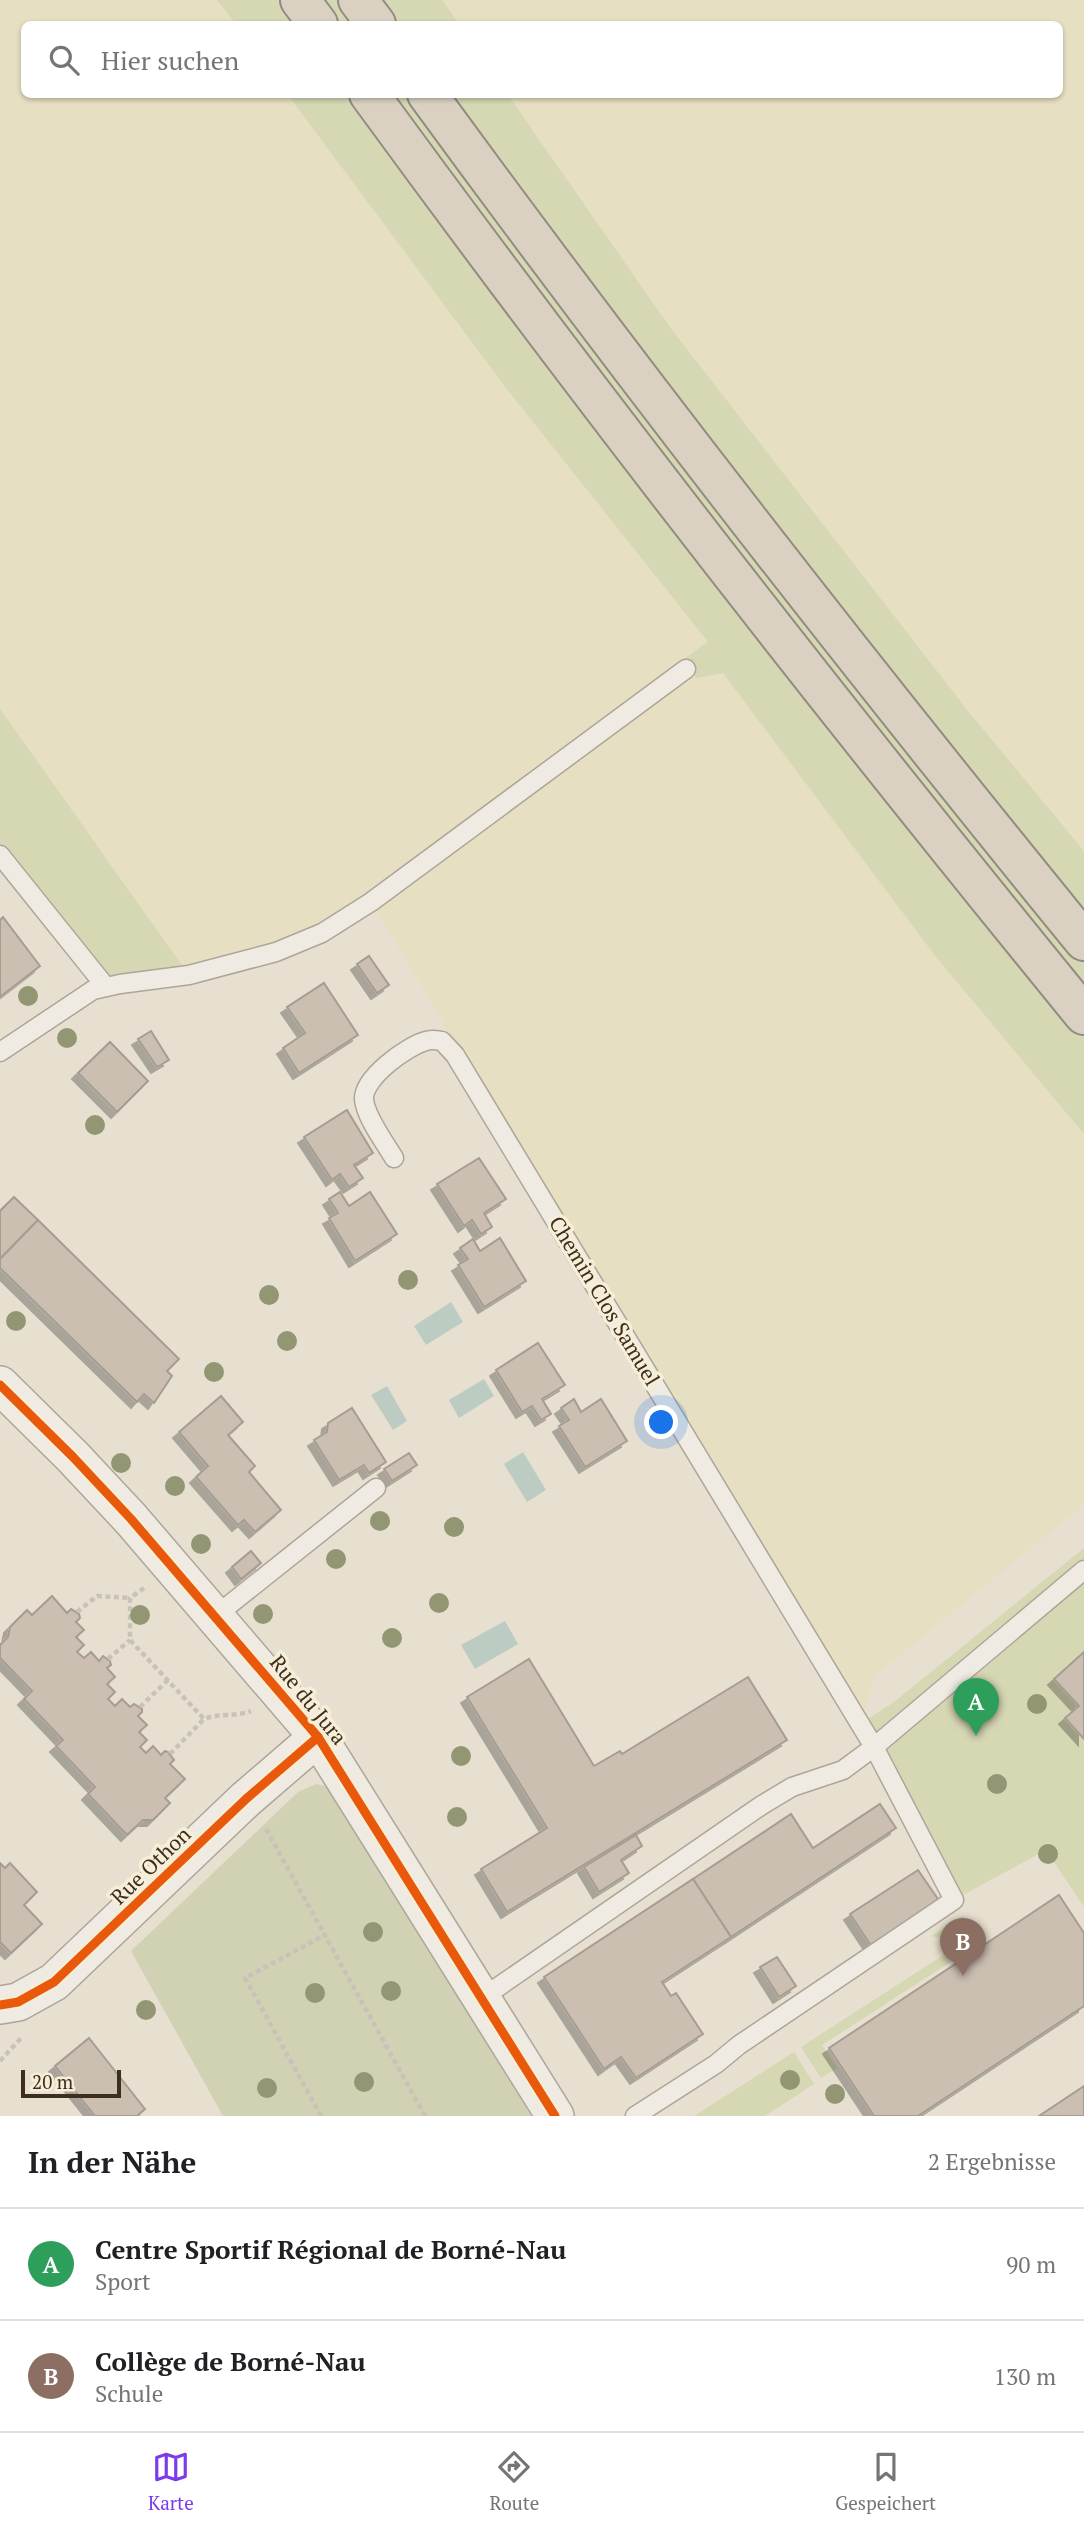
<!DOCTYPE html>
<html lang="de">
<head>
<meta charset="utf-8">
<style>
  :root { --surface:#fff; --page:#f2f2f2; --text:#202124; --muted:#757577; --line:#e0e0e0; --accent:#7c3aed }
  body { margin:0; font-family:"PT Serif",serif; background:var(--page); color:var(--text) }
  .scale { position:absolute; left:21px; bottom:18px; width:100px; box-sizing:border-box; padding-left:7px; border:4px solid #3d2e20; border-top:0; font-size:19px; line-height:24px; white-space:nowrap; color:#3d2e20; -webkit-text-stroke:5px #f7eed8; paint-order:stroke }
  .you { position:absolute; left:662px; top:1423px; width:24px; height:24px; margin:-18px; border:5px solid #fff; border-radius:50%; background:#1a73e8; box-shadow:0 0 0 10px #1a73e833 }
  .badge { display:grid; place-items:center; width:46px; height:46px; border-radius:50%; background:var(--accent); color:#fff; font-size:23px; font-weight:700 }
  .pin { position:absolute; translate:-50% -58px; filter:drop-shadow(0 2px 4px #0008) }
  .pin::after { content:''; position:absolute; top:37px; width:24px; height:21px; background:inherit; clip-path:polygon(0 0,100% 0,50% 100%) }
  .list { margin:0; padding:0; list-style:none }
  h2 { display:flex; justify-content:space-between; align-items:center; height:91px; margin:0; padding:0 28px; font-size:30px }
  h2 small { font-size:23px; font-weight:400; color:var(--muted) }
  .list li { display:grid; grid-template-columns:46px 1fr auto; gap:21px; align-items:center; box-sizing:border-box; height:112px; padding:0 28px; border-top:2px solid var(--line) }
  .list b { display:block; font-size:26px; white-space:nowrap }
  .list p { margin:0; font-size:23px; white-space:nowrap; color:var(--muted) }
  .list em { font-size:23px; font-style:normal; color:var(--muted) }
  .icon { flex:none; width:38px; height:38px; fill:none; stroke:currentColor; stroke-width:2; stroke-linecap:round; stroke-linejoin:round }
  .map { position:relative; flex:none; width:1084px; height:2116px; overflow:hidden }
  .search { position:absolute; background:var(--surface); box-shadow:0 2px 5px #0004; left:21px; right:21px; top:21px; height:77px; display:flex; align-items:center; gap:18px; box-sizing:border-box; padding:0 24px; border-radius:10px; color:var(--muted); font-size:26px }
  .sheet { height:315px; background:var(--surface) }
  nav { display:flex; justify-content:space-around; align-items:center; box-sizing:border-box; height:98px; border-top:2px solid var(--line); background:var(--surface); font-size:19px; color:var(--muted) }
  nav a { display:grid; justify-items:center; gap:4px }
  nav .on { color:var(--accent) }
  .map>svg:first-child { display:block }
  .farmland { fill:#e6dfc2 }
  .green { fill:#d6d7b3 }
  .cemetery { fill:#d1d1b3 }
  .water { fill:#bcccc2 }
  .building { fill:#cbbfb2; stroke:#a89c90; stroke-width:2; filter:url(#shadow) }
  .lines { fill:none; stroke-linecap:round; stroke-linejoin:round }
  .service-casing { stroke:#ada599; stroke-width:21 }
  .minor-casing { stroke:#ada599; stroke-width:40 }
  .motorway-casing { stroke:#928b80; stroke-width:42 }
  .path { stroke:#c8c2b9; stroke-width:4.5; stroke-dasharray:5 3.5; stroke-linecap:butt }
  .service { stroke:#efebe3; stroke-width:18 }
  .minor { stroke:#efebe3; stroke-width:37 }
  .motorway { stroke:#dad1c2; stroke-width:38 }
  .cycleway-casing { stroke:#f7eed8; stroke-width:13 }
  .cycleway { stroke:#e8590c; stroke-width:9 }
  .tree { fill:#929673 }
  .labels { text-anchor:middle; stroke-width:7; stroke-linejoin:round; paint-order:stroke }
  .street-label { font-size:21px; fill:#3d2e20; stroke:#f7eed8 }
</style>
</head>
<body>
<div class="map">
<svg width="1084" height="2116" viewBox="0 0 1084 2116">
  <defs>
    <filter id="shadow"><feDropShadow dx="-6" dy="6" stdDeviation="0" flood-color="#0004"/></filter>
  </defs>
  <rect width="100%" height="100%" fill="#e7e0d1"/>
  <!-- farmland -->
  <g class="farmland">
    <path d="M0,0H217L236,24H24V94L288,95L506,388L708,643L723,672L936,957L1084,1134V1505L876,1675L860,1724L455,1055L441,1019L371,902L343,921L189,975L0,709Z"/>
    <path d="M442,0H1084V851L968,711L669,326L508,95L1060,94V24H459Z"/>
  </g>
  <!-- green -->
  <g class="green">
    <path d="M217,0H442L459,24H236Z"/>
    <path d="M288,95H508L669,326L968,711L1084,851V1134L936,957L723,673L696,678L684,659L708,642L506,388Z"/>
    <path d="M0,709L189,975L106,987L0,855Z"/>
    <path d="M1084,1548V1907L1046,1850L954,1900L860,1724L894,1702Z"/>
    <path d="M963,1916L980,1943L822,2045L837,2068L821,2078L801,2047L962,1943L931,1936Z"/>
    <path d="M794,2052L814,2084L765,2116H694Z"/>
  </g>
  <!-- cemetery -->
  <path class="cemetery" d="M316,1784L330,1787L531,2116H223L131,1951L298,1792Z"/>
  <!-- water -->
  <g class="water">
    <path d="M451,1302L463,1322L426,1345L414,1326Z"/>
    <path d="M484,1379L494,1396L459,1418L449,1400Z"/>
    <path d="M387,1386L407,1421L393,1430L371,1395Z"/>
    <path d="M523,1452L546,1490L527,1502L504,1464Z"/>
    <path d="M505,1621L518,1644L475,1669L461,1645Z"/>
  </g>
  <!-- building -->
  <g class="building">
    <path d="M3,917L40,966L0,997V920Z"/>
    <path d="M369,956L389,985L377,993L357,964Z"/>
    <path d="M324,983L358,1035L299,1073L283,1048L305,1033L287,1007Z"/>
    <path d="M151,1031L169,1060L157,1067L138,1039Z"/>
    <path d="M110,1042L148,1081L117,1112L78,1073Z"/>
    <path d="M347,1110L373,1153L354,1165L363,1178L349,1187L340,1174L332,1180L304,1137Z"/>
    <path d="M479,1158L506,1199L484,1213L492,1227L481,1234L472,1220L464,1226L437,1184Z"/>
    <path d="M340,1192L349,1206L370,1192L397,1234L355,1261L329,1218L338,1213L329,1199Z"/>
    <path d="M14,1197L38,1220L0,1259V1211Z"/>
    <path d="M38,1220L179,1359L167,1371L172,1376L154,1403L144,1394L137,1402L0,1268V1259Z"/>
    <path d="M500,1238L526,1281L484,1307L458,1265L468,1259L460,1248L473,1239L480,1251Z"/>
    <path d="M538,1343L565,1385L542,1399L551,1414L541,1420L532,1406L522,1412L496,1370Z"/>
    <path d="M221,1396L243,1422L228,1435L255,1466L249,1472L281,1510L255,1532L244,1520L238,1525L196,1477L208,1466L179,1432Z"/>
    <path d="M574,1399L581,1412L601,1399L627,1441L585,1467L559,1426L569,1420L561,1408Z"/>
    <path d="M352,1408L386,1462L369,1473L364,1465L339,1480L314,1440L327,1432L328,1423Z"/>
    <path d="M409,1453L417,1465L392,1481L384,1469Z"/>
    <path d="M251,1551L261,1563L241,1579L232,1567Z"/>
    <path d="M52,1596L67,1613L71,1609L79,1614L80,1618L76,1622L84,1630L76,1637L84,1645L77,1652L84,1658L91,1652L99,1661L103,1656L110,1661L111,1665L107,1668L115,1677L107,1684L115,1692L108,1699L115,1706L122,1699L130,1707L134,1704L142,1709V1712L138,1716L147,1725L139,1732L147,1740L140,1747L146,1753L153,1746L161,1755L165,1751L168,1752L174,1760L170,1764L185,1779L165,1798L170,1803L153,1820H143L127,1835L88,1794L95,1787L56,1746L63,1740L24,1699L32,1691L0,1658V1645L8,1637L10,1627L27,1610L32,1615Z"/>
    <path d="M1084,1652V1739L1065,1718L1079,1706L1054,1679Z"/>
    <path d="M529,1659L594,1766L620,1751L622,1754L748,1677L787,1740L507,1912L481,1869L547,1828L467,1697Z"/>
    <path d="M880,1804L896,1828L731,1937L693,1879L791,1814L813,1848Z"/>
    <path d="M636,1835L642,1846L621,1860L629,1873L599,1892L584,1867Z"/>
    <path d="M0,1863L5,1868L10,1863L37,1892L24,1905L42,1924L11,1953L0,1942Z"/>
    <path d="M918,1870L940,1902L872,1947L850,1914Z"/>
    <path d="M693,1879L731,1937L662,1982L671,1996L676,1993L703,2034L636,2078L621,2057L604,2069L544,1977Z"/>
    <path d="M1059,1895L1084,1933V2006L918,2116H874L829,2048Z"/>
    <path d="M777,1957L796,1986L779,1997L760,1967Z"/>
    <path d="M89,2038L145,2109L137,2116H95L55,2066Z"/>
    <path d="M1084,2086V2116H1039Z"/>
  </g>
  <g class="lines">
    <defs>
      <g id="service">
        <path d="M0,855L106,987"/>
        <path d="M0,1052L93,990L120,984L189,975L276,952L322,933L371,902L686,669"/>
        <path d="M394,1158C385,1143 365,1116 364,1099C363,1078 407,1046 426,1041C431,1039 436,1040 442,1041L455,1055L874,1747L954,1900L739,2045L716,2064L635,2116"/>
        <path d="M214,1617L376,1488"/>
        <path d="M482,1998L762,1805L792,1787L843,1770L874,1747L1084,1570"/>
      </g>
      <g id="minor">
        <path d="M0,1385L73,1457L131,1519L318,1737L555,2116"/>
        <path d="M0,2005L18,2002L54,1982L246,1799L318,1737"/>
      </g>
      <g id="motorway">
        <path d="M300,0L318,24"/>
        <path d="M358,0L376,24"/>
        <path d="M369,94C598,408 838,714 1084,1015"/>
        <path d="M427,94C638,383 858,664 1084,941"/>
      </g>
    </defs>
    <!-- service casing -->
    <use href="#service" class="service-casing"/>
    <!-- minor casing -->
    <use href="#minor" class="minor-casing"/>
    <!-- motorway casing -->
    <use href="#motorway" class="motorway-casing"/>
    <!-- path -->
    <g class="path">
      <path d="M144,1588L130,1598V1640L204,1719C219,1713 236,1717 251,1711"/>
      <path d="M77,1612L97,1596L130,1598"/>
      <path d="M108,1659L130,1640"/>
      <path d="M140,1707L168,1680"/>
      <path d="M170,1754L204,1719"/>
      <path d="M266,1829L425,2116"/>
      <path d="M0,2061L23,2036"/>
      <path d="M321,2116L245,1978L325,1935"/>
    </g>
    <!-- service -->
    <use href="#service" class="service"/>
    <!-- minor -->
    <use href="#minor" class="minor"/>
    <!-- motorway -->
    <use href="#motorway" class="motorway"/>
    <defs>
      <g id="cycleway">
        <path d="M0,1385L73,1457L131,1519L318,1737L555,2116"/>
        <path d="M0,2005L18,2002L54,1982L246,1799L318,1737"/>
      </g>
    </defs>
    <!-- cycleway casing -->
    <use href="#cycleway" class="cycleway-casing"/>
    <!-- cycleway -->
    <use href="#cycleway" class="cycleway"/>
  </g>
  <!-- trees -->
  <g class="tree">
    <circle cx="28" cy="996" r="10"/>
    <circle cx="67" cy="1038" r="10"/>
    <circle cx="95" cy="1125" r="10"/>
    <circle cx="408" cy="1280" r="10"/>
    <circle cx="269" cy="1295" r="10"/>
    <circle cx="16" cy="1321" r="10"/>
    <circle cx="287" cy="1341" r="10"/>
    <circle cx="214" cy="1372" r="10"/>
    <circle cx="121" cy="1463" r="10"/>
    <circle cx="175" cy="1486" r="10"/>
    <circle cx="380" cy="1521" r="10"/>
    <circle cx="454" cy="1527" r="10"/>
    <circle cx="201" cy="1544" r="10"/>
    <circle cx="336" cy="1559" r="10"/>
    <circle cx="439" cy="1603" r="10"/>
    <circle cx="263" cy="1614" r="10"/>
    <circle cx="140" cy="1615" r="10"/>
    <circle cx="392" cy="1638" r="10"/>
    <circle cx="1037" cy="1704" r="10"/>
    <circle cx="461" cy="1756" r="10"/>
    <circle cx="997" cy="1784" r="10"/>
    <circle cx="457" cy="1817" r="10"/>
    <circle cx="1048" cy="1854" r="10"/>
    <circle cx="373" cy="1932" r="10"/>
    <circle cx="391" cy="1991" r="10"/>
    <circle cx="315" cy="1993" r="10"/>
    <circle cx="146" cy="2010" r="10"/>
    <circle cx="790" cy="2080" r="10"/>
    <circle cx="364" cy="2082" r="10"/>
    <circle cx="267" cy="2088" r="10"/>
    <circle cx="835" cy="2094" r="10"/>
  </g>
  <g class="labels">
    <!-- street labels -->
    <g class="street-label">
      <text transform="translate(604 1301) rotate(59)" y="7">Chemin Clos Samuel</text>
      <text transform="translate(308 1700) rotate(51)" y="7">Rue du Jura</text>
      <text transform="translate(151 1866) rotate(-44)" y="7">Rue Othon</text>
    </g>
  </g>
</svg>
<div class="scale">20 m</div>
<div class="you"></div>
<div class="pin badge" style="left:976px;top:1736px;background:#2e9e5b">A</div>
<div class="pin badge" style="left:963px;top:1976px;background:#8d6e63">B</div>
<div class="search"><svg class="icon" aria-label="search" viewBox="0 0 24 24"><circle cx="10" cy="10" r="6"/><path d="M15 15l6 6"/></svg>Hier suchen</div>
</div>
<section class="sheet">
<h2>In der Nähe<small>2 Ergebnisse</small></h2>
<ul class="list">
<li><span class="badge" style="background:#2e9e5b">A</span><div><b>Centre Sportif Régional de Borné-Nau</b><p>Sport</p></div><em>90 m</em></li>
<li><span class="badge" style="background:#8d6e63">B</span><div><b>Collège de Borné-Nau</b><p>Schule</p></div><em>130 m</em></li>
</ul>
</section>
<nav>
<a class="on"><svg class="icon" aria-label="map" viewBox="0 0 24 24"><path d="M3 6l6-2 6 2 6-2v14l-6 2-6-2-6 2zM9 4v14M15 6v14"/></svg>Karte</a>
<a><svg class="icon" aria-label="directions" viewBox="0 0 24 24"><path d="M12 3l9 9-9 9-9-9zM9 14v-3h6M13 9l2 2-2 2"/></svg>Route</a>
<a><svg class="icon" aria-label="saved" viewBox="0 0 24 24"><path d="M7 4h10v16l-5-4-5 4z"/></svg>Gespeichert</a>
</nav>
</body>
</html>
